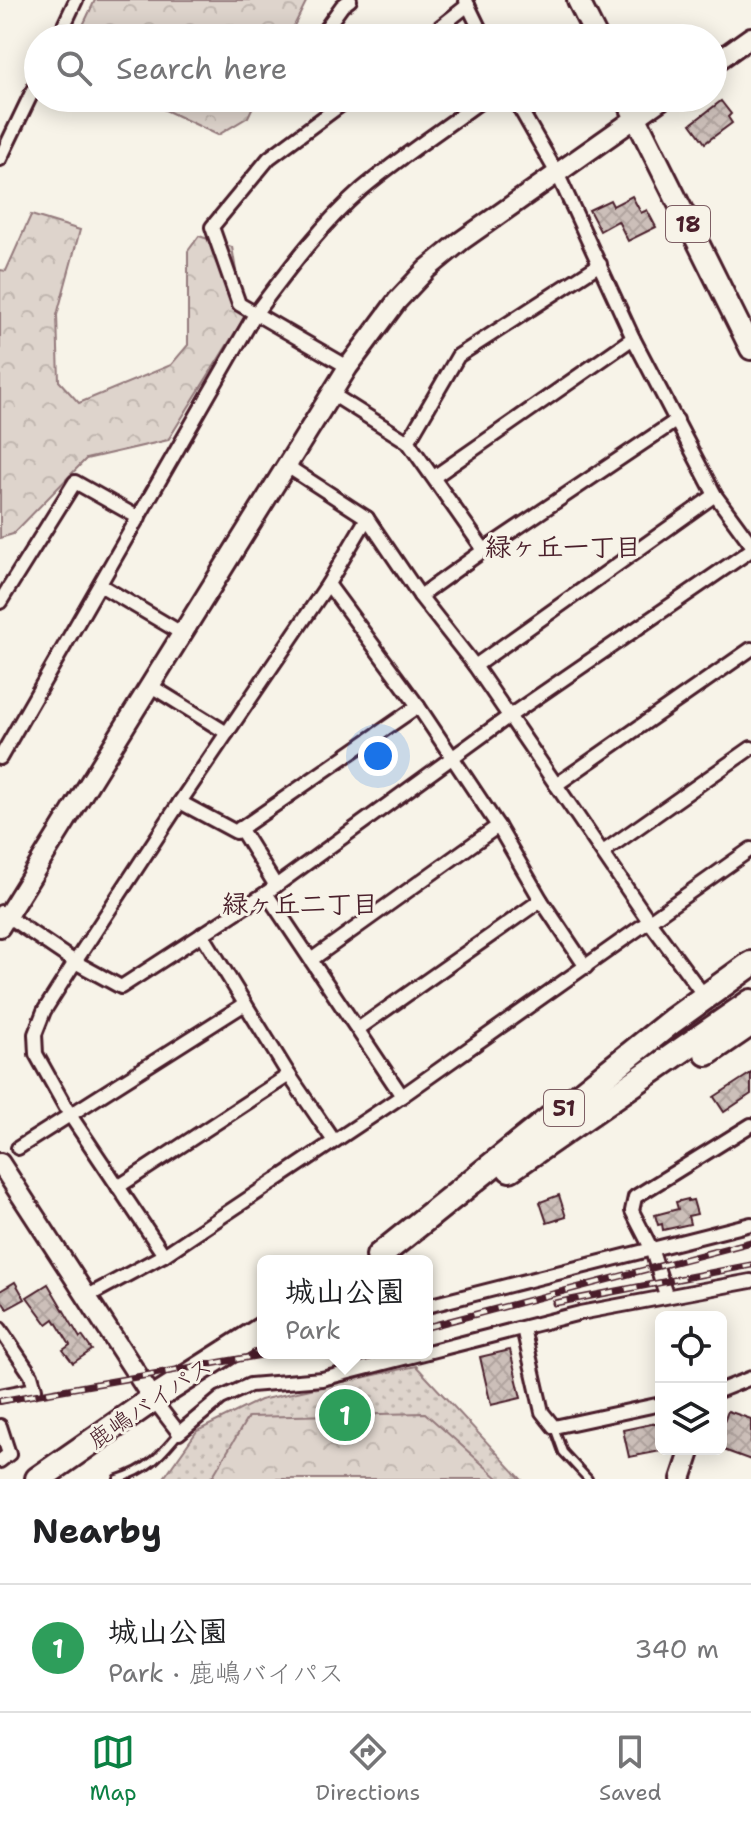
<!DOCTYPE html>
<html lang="en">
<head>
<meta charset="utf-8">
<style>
  :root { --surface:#fff; --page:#f6f6f6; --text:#202124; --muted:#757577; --line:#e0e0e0; --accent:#0b8043 }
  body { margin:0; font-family:"Shantell Sans","Klee One",sans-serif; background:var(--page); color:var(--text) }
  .controls { position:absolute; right:24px; bottom:24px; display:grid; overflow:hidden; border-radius:12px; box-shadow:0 4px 20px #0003 }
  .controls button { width:72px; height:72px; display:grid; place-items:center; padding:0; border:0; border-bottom:2px solid var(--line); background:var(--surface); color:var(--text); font:40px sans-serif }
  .you { position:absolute; left:378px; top:756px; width:28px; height:28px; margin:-20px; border:6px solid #fff; border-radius:50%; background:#1a73e8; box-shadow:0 0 0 12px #1a73e833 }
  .badge { display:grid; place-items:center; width:52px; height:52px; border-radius:50%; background:var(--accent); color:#fff; font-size:26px; font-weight:700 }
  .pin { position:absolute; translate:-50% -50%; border:4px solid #fff; box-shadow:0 2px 8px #0006 }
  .popup { position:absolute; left:257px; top:1255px; width:176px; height:104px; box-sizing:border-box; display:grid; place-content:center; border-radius:12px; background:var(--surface); filter:drop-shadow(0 2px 6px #0005); font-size:26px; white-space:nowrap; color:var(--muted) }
  .popup b { font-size:30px; color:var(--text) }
  .popup::after { content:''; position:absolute; left:50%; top:100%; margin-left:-16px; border:16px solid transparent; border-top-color:var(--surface) }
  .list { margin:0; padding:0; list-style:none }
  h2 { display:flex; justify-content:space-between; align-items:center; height:104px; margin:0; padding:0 32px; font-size:34px }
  h2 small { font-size:26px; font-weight:400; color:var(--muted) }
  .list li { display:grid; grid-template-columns:52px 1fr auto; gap:24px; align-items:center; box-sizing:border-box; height:128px; padding:0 32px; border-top:2px solid var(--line) }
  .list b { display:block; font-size:30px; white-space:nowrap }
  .list p { margin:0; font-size:26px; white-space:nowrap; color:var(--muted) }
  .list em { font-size:26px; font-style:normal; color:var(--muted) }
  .icon { flex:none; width:44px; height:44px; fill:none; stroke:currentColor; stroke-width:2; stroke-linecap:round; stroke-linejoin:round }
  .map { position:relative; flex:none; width:751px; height:1479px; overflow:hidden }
  .search { position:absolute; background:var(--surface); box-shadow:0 4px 20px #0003; left:24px; right:24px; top:24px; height:88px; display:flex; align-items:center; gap:20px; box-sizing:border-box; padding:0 28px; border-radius:44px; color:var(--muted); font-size:30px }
  .sheet { height:232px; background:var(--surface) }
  nav { display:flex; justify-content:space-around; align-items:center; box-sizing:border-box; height:112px; border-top:2px solid var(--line); background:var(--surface); font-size:22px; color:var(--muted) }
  nav a { display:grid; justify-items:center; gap:4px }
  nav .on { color:var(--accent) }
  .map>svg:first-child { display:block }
  .green { fill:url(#green-dots); stroke:#947a7c; stroke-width:2 }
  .forest { fill:url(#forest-crowns); stroke:#947a7c; stroke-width:2 }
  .building { fill:url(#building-cross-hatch); stroke:#4a1f2b; stroke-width:2 }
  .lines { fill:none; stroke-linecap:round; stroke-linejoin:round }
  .lane-casing { stroke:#4a1f2b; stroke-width:12 }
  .street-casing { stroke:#4a1f2b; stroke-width:18 }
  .secondary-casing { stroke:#4a1f2b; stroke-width:24 }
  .primary-casing { stroke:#4a1f2b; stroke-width:26 }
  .highway-casing { stroke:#4a1f2b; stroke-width:30 }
  .lane { stroke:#f7f3e8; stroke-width:6 }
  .street { stroke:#f7f3e8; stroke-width:12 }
  .secondary { stroke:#f7f3e8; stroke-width:18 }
  .primary { stroke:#f7f3e8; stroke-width:20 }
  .highway { stroke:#f7f3e8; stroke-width:24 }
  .rail-casing { stroke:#4a1f2b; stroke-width:7 }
  .rail { stroke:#f7f3e8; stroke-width:4; stroke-dasharray:12; stroke-linecap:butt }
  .labels { text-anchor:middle; stroke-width:6; stroke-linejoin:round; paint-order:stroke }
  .shield { fill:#f7f3e8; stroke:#7e5f64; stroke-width:2 }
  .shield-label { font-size:22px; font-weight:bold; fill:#4a1f2b }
  .street-label { font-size:24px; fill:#4a1f2b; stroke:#f7f3e8 }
  .neighbourhood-label { font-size:26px; font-weight:bold; fill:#4a1f2b; stroke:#f7f3e8 }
</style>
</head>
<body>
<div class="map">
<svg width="751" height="1479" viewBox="0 0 751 1479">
  <defs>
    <pattern id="green-dots" width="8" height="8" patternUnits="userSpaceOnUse" patternTransform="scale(2)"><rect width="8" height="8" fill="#ded4cc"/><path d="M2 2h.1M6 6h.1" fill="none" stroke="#c0b6af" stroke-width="1.8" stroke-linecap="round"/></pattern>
    <pattern id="forest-crowns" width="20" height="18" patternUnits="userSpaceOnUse" patternTransform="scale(2)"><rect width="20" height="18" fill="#ded4cc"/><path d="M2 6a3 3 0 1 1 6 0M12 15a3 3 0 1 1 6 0" fill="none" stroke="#c0b6af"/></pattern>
    <pattern id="building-cross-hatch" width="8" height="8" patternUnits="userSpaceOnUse" patternTransform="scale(2)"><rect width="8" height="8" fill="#ccbfb9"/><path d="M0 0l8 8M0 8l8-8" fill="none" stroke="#b1a49f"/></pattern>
  </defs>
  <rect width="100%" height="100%" fill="#f7f3e8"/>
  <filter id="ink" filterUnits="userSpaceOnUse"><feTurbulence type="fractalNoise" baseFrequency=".0125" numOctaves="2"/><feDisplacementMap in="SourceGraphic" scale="16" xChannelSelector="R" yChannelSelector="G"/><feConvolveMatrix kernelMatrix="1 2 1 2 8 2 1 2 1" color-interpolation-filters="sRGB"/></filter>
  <g filter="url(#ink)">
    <!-- green -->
    <path class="green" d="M416,1366L521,1479H163L197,1431L260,1400Z"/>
    <!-- forest -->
    <g class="forest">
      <path d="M95,0H307L288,38H77Z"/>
      <path d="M140,98H257L248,117L218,135Z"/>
      <path d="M31,215L80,230L57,315L59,381L79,403L171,365L188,345V251L199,236L232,247L244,318L168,440L86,459L13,534L0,538V270L6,271Z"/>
      <path d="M425,1413L499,1479H211L248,1417Z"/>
    </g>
    <!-- building -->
    <g class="building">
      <path d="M721,101L731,114L728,117L732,123L705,143L691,124Z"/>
      <path d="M632,196L641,213L647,210L656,227L628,241L618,221L600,231L589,210L610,200L613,206Z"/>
      <path d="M751,1073V1094L724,1112L714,1097Z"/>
      <path d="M559,1195L566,1217L547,1223L540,1202Z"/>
      <path d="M688,1199V1201L693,1200L697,1214L688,1216L690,1224L663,1230L662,1224L658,1225L655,1215L678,1209L676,1202Z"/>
      <path d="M15,1282L25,1299L7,1309L0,1298V1291Z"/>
      <path d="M48,1284L80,1338L82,1336L92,1350L73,1363L63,1350L70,1345L54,1319L47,1324L27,1297Z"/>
      <path d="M510,1350L521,1398L491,1405L480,1357Z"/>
      <path d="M728,1411L751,1419V1460L721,1449V1430Z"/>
      <path d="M661,1422V1451L629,1457L623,1430Z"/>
    </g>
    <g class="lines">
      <defs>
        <g id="lane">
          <path d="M554,1427L563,1452L588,1479"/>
          <path d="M118,1479C149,1469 159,1457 179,1433"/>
        </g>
        <g id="street">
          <path d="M466,1L484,38"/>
          <path d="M58,38L76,0"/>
          <path d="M319,38L342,6L350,0"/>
          <path d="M426,38L468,5"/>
          <path d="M514,98L558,175L633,338L715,495L751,544"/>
          <path d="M0,159L38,80"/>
          <path d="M348,367L239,304L212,227L269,158L350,98"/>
          <path d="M332,394L408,442L484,550"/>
          <path d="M408,442L458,356L600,264"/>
          <path d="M287,466L367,518L420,596L475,666L649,921L705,997"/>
          <path d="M434,477L633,338"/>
          <path d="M328,584L418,706L498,826L541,900L586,967"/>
          <path d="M100,585L183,634"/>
          <path d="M420,596L484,550L677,420"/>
          <path d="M0,602L75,482L139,518"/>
          <path d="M475,666L715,495"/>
          <path d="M151,686L227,733"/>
          <path d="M0,758L255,314C288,270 320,226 362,189C401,156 445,128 485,98"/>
          <path d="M556,785L751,649"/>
          <path d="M180,802L236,832L418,706"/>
          <path d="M240,828L276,886"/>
          <path d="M603,852L751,748"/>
          <path d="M266,893L402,1096"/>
          <path d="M1,912L75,962L121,987L266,893L508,717L751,550"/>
          <path d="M202,934L289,1075L334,1141"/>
          <path d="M311,960L498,826"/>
          <path d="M358,1029L541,900"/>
          <path d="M18,1148L245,1004"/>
          <path d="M118,1187L289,1075"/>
          <path d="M164,1255L70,1115L36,1054L35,1034L44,1011L75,962L180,802L328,584L367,518"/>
          <path d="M666,1295L651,1248L632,1211L635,1197L751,1125"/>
          <path d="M86,1297L164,1255L402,1096L751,849"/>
          <path d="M427,1306L751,1224"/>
          <path d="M523,1328L542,1412L554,1427L661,1404"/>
          <path d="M0,1329L31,1375L35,1389L0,1396"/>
          <path d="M721,1390L751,1378"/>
          <path d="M153,1399L179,1433L221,1398L250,1385L322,1379L580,1313L751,1281"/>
          <path d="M0,1426L9,1454L0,1461"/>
        </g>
        <g id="secondary">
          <path d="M713,64L751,37"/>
          <path d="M0,927L348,367L397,301L427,269L461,241L664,98"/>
          <path d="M0,1163L153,1399"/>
          <path d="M681,1479L691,1449"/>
        </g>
        <g id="primary">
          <path d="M578,0L597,38"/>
          <path d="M626,98L751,349"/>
        </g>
        <g id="highway">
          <path d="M707,1053L751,1023"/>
          <path d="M510,1169L751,1002"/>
          <path d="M379,1256L672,1021L751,964"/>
          <path d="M38,1479L153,1399L263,1329"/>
        </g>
      </defs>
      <!-- lane casing -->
      <use href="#lane" class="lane-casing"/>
      <!-- street casing -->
      <use href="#street" class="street-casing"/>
      <!-- secondary casing -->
      <use href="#secondary" class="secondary-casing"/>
      <!-- primary casing -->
      <use href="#primary" class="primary-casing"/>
      <!-- highway casing -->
      <use href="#highway" class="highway-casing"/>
      <!-- lane -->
      <use href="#lane" class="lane"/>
      <!-- street -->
      <use href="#street" class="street"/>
      <!-- secondary -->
      <use href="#secondary" class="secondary"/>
      <!-- primary -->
      <use href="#primary" class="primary"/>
      <!-- highway -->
      <use href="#highway" class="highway"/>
      <defs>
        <g id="rail">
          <path d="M555,1303L751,1265"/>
          <path d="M427,1327L751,1242"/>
          <path d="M0,1401L273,1353"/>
        </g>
      </defs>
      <!-- rail casing -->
      <use href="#rail" class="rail-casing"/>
      <!-- rail -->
      <use href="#rail" class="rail"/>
    </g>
  </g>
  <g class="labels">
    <!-- shield labels -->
    <g class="shield">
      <rect x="666" y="206" width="44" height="36" rx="6"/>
      <rect x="544" y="1090" width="40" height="36" rx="6"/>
    </g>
    <g class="shield-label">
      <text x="688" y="232">18</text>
      <text x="564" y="1116">51</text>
    </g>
    <!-- street labels -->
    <g class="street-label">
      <text transform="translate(150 1403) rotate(-34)" y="8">鹿嶋バイパス</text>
    </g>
    <!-- neighbourhood labels -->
    <g class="neighbourhood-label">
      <text x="563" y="556">緑ヶ丘一丁目</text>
      <text x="300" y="913">緑ヶ丘二丁目</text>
    </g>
  </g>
</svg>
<div class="controls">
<button><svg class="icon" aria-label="locate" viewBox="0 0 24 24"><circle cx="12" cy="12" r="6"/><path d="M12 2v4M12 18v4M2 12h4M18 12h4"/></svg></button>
<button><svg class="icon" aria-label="layers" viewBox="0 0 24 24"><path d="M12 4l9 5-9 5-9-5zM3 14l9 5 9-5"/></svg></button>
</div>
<div class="you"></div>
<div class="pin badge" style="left:345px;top:1415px;background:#2e9e5b">1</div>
<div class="popup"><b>城山公園</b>Park</div>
<div class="search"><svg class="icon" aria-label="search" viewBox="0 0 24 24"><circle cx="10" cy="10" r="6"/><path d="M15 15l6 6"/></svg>Search here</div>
</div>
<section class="sheet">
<h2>Nearby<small></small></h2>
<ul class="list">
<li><span class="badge" style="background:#2e9e5b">1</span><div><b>城山公園</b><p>Park · 鹿嶋バイパス</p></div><em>340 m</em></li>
</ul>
</section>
<nav>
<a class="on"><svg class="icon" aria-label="map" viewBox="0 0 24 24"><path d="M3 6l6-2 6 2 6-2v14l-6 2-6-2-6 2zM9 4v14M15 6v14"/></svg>Map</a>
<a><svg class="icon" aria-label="directions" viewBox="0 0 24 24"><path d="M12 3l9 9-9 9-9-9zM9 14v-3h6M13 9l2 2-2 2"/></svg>Directions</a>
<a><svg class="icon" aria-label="saved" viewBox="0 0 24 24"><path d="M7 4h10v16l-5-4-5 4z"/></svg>Saved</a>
</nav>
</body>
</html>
